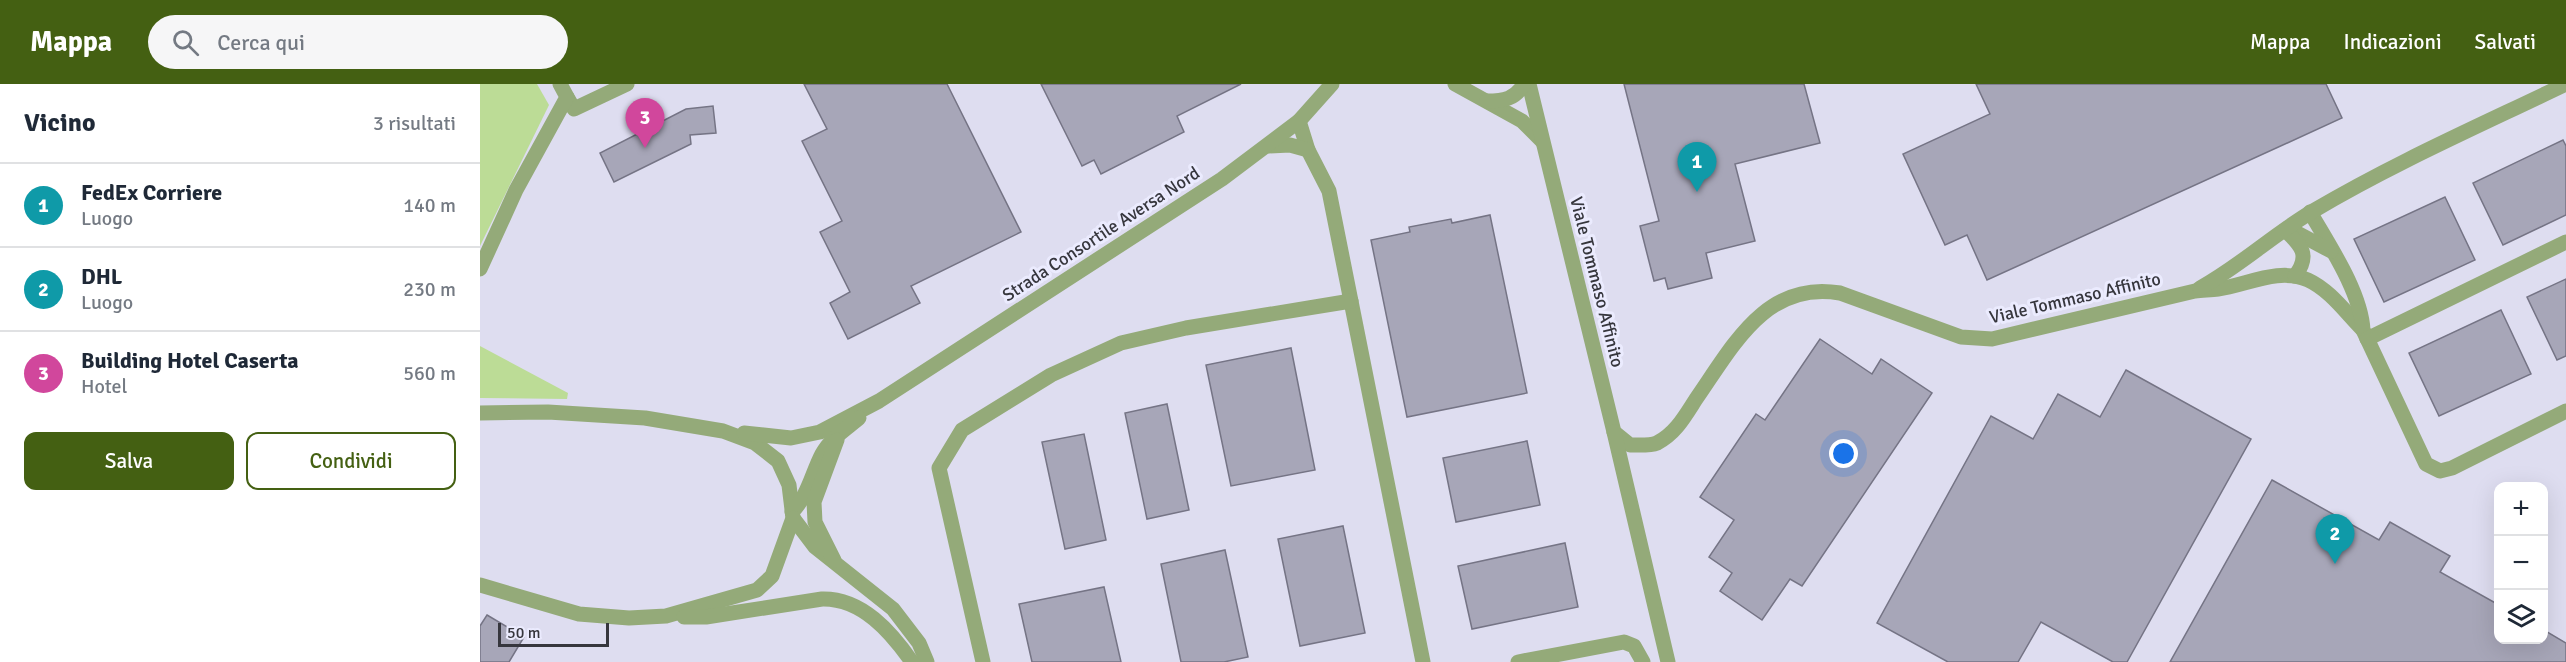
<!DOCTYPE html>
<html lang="it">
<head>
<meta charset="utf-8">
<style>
  :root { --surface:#fff; --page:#f6f6f7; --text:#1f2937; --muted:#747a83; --line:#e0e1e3; --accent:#446012 }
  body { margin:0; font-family:Signika,sans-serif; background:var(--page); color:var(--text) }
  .controls { position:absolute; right:18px; bottom:18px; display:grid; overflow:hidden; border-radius:12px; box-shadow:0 6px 24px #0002 }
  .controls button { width:54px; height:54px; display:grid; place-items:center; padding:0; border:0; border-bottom:2px solid var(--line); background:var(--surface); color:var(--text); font:30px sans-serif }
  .scale { position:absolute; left:18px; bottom:15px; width:111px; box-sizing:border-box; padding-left:6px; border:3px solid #36363d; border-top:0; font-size:16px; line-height:21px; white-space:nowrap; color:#36363d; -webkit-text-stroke:4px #ebebfe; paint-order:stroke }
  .you { position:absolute; left:1364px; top:370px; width:21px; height:21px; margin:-15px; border:4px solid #fff; border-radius:50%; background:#1a73e8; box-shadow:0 0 0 9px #1a73e833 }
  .badge { display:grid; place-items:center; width:39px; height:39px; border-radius:50%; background:var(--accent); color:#fff; font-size:20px; font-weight:700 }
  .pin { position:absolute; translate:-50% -50px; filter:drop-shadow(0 2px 3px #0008) }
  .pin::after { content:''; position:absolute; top:32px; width:21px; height:18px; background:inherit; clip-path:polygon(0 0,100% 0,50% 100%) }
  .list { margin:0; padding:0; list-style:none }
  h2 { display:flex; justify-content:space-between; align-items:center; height:78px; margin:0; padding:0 24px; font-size:26px }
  h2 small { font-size:20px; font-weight:400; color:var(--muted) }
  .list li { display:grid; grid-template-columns:39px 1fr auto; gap:18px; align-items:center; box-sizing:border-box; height:84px; padding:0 24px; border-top:2px solid var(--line) }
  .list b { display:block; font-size:22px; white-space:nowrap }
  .list p { margin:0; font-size:20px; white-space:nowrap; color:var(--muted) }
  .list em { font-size:20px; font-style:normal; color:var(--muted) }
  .actions { display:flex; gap:12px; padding:18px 24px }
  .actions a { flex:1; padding:14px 0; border:2px solid var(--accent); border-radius:12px; text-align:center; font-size:21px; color:var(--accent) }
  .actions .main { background:var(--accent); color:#fff }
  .icon { flex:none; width:33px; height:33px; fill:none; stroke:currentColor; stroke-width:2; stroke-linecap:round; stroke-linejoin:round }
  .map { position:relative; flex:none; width:2086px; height:578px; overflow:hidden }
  header { display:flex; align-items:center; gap:36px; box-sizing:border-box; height:84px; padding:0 30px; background:var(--accent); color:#fff }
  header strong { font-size:28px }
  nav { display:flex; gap:33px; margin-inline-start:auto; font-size:21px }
  .search { width:420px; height:54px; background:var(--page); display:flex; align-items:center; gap:15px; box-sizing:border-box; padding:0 21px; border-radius:33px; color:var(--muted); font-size:22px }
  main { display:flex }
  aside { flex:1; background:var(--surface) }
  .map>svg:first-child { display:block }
  .green { fill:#bcdc96 }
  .building { fill:#a7a6b8; stroke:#757485; stroke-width:1.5 }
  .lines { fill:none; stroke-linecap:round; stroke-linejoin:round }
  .minor { stroke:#94aa79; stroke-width:15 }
  .labels { text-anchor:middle; stroke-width:6; stroke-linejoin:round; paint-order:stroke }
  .street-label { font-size:18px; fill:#36363d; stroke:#ebebfe }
</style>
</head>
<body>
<header>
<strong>Mappa</strong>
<div class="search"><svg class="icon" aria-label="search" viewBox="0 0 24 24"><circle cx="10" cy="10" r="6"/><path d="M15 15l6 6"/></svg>Cerca qui</div>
<nav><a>Mappa</a><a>Indicazioni</a><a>Salvati</a></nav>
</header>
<main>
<aside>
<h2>Vicino<small>3 risultati</small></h2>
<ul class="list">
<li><span class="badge" style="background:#0f9aa8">1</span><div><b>FedEx Corriere</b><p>Luogo</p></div><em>140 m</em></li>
<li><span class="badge" style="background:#0f9aa8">2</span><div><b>DHL</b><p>Luogo</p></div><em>230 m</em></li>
<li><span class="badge" style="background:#d1479c">3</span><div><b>Building Hotel Caserta</b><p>Hotel</p></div><em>560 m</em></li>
</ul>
<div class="actions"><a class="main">Salva</a><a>Condividi</a></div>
</aside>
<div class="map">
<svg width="2086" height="578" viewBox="0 0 2086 578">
  <rect width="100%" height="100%" fill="#deddf0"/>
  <!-- green -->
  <g class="green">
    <path d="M0,0H57L69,21L0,162Z"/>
    <path d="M0,262L88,309L87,315L0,314Z"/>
  </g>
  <!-- building -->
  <g class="building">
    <path d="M324,0H467L541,148L431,202L440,219L368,255L350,219L370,208L340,148L362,137L322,57L347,45Z"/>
    <path d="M561,0H761L697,32L704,48L621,90L614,76L602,82Z"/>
    <path d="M1144,0H1324L1340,59L1255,80L1275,157L1226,169L1232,194L1188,205L1185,194L1174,197L1160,142L1179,137Z"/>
    <path d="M1496,0H1846L1862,34L1507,196L1487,151L1465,161L1423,70L1510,30Z"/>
    <path d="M233,22L236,49L210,51L211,60L134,98L120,69L206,25Z"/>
    <path d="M2083,56L2086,62V131L2023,161L1993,99Z"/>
    <path d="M1965,113L1995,176L1904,218L1874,155Z"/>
    <path d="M1010,131L1047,309L927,333L891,156L930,148L929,143L971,135L972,139Z"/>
    <path d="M2086,195V272L2077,276L2047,213Z"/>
    <path d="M2021,226L2051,290L1959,332L1929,269Z"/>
    <path d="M1340,255L1392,290L1401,275L1452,309L1322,502L1310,495L1282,536L1240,507L1252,489L1229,473L1254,436L1220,413L1276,330L1285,336Z"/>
    <path d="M811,264L835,386L751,402L726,281Z"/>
    <path d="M1646,286L1771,355L1647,578H1633L1561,538L1538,578H1468L1397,539L1511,332L1553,355L1578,310L1620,333Z"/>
    <path d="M687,320L709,426L667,435L645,329Z"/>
    <path d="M604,350L626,456L585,465L562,358Z"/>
    <path d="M1047,357L1060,421L976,438L963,374Z"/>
    <path d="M1792,396L1899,456L1910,438L1970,472L1960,488L2019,521V555H2064V546L2086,559V578H1690Z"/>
    <path d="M863,442L885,549L820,562L798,455Z"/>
    <path d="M1085,459L1098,523L992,545L978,482Z"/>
    <path d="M745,466L768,573L744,578H701L681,480Z"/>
    <path d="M624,503L641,578H552L539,520Z"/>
    <path d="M7,531L44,553L29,578H0V542Z"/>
  </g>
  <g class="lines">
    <!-- minor -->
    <g class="minor">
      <path d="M975,0L1042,37L1062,57"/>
      <path d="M1049,0L1134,348L1150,361C1158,361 1170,362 1177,359C1196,349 1205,332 1216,315C1253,262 1286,196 1360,209L1481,253L1512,255L1715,207C1723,206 1731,206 1738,205C1767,201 1799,183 1828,196C1850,206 1866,229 1883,246"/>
      <path d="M87,13L94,25L147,0"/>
      <path d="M1007,17C1024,17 1035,15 1044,0"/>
      <path d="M819,37L828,66L849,107L943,578"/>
      <path d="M789,62L810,61L828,66"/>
      <path d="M1830,128C1849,161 1881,208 1883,246L1946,380L1960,387L1972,384L2086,327"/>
      <path d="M1808,144L1851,167"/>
      <path d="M1805,146C1821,161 1831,171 1815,192"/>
      <path d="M0,185L36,106L87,13L80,0"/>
      <path d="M1720,204C1760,182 1794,150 1833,127C1914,79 2001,41 2086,0"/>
      <path d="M1887,255L2086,158"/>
      <path d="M0,329L68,328L165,334L243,347L275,359L298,377L309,401L313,434L292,492L277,506L186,532L149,534L99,530L0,501"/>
      <path d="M1134,348L1188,578"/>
      <path d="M264,349L311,354L340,348L399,317L742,95L819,37L852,0"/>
      <path d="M312,428C328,412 332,389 342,370C350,355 366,345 379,334"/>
      <path d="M313,434L335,463L413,525L439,559L447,578"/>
      <path d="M354,476L335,438L334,418L357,356"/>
      <path d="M204,533H226L342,515C382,514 411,548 432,578"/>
      <path d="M503,578L459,384L482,346L571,291L641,259L706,244L871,217"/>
      <path d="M1038,578L1144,558L1154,562L1163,578"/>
    </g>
  </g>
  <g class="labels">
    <!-- street labels -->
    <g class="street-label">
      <text transform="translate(621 150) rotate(-33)" y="6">Strada Consortile Aversa Nord</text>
      <text transform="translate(1117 198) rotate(76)" y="6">Viale Tommaso Affinito</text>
      <text transform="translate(1595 214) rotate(-13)" y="6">Viale Tommaso Affinito</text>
    </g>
  </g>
</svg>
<div class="controls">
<button>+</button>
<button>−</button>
<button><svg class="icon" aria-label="layers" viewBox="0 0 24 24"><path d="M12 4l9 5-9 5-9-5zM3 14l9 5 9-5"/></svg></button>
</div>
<div class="scale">50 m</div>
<div class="you"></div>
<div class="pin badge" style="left:1217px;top:108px;background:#0f9aa8">1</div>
<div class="pin badge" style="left:1855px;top:480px;background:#0f9aa8">2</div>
<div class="pin badge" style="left:165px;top:64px;background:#d1479c">3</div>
</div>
</main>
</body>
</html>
